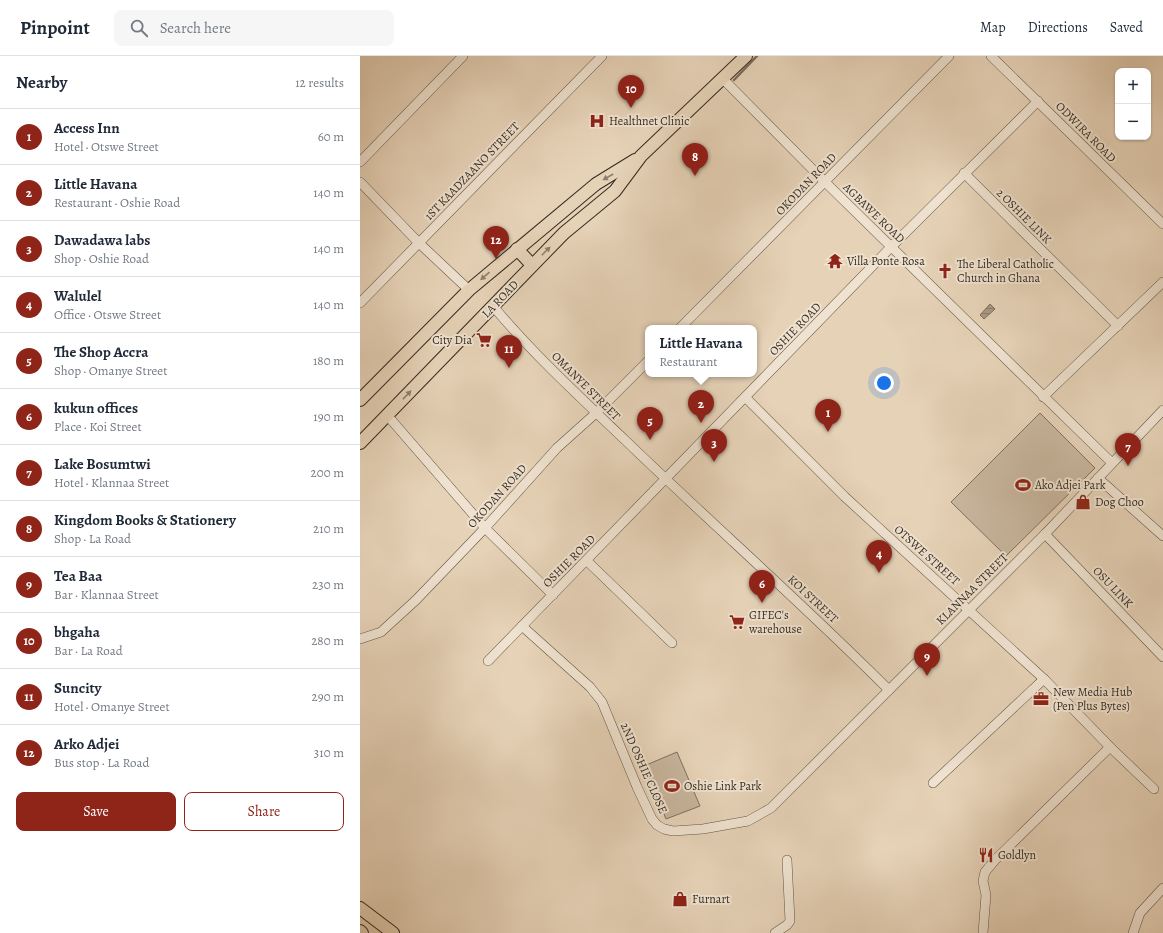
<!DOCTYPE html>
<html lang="en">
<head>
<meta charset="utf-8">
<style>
  :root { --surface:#fff; --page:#f6f6f7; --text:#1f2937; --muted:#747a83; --line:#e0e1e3; --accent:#8f2418 }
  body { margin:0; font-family:Alegreya,serif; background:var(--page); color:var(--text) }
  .controls { position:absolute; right:12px; top:12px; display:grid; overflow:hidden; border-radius:8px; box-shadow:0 1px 3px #0004 }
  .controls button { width:36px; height:36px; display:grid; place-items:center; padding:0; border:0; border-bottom:1px solid var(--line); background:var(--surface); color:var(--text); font:20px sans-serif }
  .you { position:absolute; left:524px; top:327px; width:14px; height:14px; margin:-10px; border:3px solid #fff; border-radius:50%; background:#1a73e8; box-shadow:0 0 0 6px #1a73e833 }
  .badge { display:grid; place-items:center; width:26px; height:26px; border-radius:50%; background:var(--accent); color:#fff; font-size:13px; font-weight:700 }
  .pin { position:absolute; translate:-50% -33px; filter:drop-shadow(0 1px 2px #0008) }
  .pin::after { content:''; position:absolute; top:21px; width:14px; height:12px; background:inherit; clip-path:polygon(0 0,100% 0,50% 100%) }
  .popup { position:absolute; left:285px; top:269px; width:112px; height:52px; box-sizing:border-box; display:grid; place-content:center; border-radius:8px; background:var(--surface); filter:drop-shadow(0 1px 3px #0005); font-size:13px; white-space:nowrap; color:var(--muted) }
  .popup b { font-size:15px; color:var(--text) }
  .popup::after { content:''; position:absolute; left:50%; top:100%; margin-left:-8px; border:8px solid transparent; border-top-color:var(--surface) }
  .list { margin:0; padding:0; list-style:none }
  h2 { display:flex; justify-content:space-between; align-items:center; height:52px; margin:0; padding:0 16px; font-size:17px }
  h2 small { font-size:13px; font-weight:400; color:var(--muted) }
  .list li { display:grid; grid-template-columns:26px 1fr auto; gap:12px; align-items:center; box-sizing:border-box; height:56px; padding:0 16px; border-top:1px solid var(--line) }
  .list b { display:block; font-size:15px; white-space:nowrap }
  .list p { margin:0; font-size:13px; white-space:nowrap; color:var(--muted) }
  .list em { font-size:13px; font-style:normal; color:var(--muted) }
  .actions { display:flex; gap:8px; padding:12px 16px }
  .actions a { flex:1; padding:9px 0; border:1px solid var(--accent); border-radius:8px; text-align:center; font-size:14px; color:var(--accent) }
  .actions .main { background:var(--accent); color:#fff }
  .icon { flex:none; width:22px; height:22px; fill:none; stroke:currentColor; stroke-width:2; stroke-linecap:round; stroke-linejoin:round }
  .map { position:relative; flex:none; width:803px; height:877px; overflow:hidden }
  header { display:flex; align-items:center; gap:24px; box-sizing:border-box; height:56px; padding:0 20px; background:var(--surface); border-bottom:1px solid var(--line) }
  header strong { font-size:19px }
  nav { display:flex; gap:22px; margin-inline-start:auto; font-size:14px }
  .search { width:280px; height:36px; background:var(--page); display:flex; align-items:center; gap:10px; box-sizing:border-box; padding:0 14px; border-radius:8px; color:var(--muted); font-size:15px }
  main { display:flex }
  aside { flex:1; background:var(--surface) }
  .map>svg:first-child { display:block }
  .green { fill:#c8b69e; stroke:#7e7060 }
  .water { fill:url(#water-rules); stroke:#7b6d5c }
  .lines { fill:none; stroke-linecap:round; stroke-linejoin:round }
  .stream { stroke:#7b6d5c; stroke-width:2.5 }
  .minor-casing { stroke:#615546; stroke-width:10 }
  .major-casing { stroke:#352b21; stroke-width:14 }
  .minor { stroke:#efe2d0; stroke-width:9 }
  .major { stroke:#e6d2b7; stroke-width:12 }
  .oneway { fill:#8e7e6c }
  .labels { text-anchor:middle; stroke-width:4; stroke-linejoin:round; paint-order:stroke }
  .poi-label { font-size:12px; fill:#352b21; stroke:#efe2d0; text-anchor:start }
  .street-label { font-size:12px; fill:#352b21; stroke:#efe2d0 }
</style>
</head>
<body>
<header>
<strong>Pinpoint</strong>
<div class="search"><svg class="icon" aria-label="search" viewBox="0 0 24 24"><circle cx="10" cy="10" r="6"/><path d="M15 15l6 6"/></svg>Search here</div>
<nav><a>Map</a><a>Directions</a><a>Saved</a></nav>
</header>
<main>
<aside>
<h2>Nearby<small>12 results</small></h2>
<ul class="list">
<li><span class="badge">1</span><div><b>Access Inn</b><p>Hotel · Otswe Street</p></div><em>60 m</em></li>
<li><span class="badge">2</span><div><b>Little Havana</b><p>Restaurant · Oshie Road</p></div><em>140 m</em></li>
<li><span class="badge">3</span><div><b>Dawadawa labs</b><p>Shop · Oshie Road</p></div><em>140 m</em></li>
<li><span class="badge">4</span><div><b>Walulel</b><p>Office · Otswe Street</p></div><em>140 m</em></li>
<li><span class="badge">5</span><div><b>The Shop Accra</b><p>Shop · Omanye Street</p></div><em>180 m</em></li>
<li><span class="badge">6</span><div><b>kukun offices</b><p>Place · Koi Street</p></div><em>190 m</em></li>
<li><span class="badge">7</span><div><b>Lake Bosumtwi</b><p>Hotel · Klannaa Street</p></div><em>200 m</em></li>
<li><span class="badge">8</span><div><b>Kingdom Books &amp; Stationery</b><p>Shop · La Road</p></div><em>210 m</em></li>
<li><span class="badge">9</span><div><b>Tea Baa</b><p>Bar · Klannaa Street</p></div><em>230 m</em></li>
<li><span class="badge">10</span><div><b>bhgaha</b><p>Bar · La Road</p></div><em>280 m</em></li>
<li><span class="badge">11</span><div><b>Suncity</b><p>Hotel · Omanye Street</p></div><em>290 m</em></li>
<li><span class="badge">12</span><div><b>Arko Adjei</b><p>Bus stop · La Road</p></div><em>310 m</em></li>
</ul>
<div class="actions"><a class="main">Save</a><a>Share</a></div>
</aside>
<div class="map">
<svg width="803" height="877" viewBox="0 0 803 877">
  <defs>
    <pattern id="water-rules" width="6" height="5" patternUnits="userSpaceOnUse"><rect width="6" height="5" fill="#aa9984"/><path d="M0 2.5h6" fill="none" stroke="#8b7d6c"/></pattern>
  </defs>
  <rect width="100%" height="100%" fill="#e6d2b7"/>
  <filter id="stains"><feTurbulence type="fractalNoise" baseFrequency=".005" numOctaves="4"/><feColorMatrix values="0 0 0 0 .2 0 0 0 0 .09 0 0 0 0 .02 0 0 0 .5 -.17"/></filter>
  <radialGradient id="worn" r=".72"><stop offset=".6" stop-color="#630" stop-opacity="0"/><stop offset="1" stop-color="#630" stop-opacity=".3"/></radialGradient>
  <!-- green -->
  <g class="green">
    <path d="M680,357L735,412L646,500L591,446Z"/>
    <path d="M317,696L340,750L306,763L284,710Z"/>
  </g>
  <!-- water -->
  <path class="water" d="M630,248L635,253L624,263L620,259Z"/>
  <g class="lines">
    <!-- stream -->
    <path class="stream" d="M374,24L397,0"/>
    <defs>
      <g id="minor">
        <path d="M631,0L803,168"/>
        <path d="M363,23L464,125L752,407"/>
        <path d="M0,106L103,0"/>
        <path d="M604,117L758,270"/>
        <path d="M0,126L59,187L109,234"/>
        <path d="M0,247L242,0"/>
        <path d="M133,250C173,298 220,341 265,384C352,468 443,548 529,634"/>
        <path d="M320,272L589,0"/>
        <path d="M683,341L803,226"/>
        <path d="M386,342L485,441L684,623L750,691L794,733"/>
        <path d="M27,359L125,472L193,539"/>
        <path d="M738,422L803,480"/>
        <path d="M685,478L803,601"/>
        <path d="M227,505L312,587"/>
        <path d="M162,570L230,631L242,646L277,731L292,763L297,769L304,773L313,775L343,773L388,765L411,752L685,478L803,354"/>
        <path d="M0,583L21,576L56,544L125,472L197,392L236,357L288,305"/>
        <path d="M128,605L531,191L678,45"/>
        <path d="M573,727L684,623"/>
        <path d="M415,877L427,869L430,865L427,804"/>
        <path d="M623,877L626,839L623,825L625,816L635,804L750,691"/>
        <path d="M773,877L780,857L803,832"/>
      </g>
      <g id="major">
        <path d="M157,193L172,209"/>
        <path d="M0,344L109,234L236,128L275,104"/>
        <path d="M0,387L204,177L255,135L281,100L386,0"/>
        <path d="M0,852L33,877"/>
        <path d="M0,875L2,877"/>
      </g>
    </defs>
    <!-- minor casing -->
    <use href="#minor" class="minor-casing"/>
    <!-- major casing -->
    <use href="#major" class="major-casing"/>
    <!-- minor -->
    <use href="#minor" class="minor"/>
    <!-- major -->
    <use href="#major" class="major"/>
  </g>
  <!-- one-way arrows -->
  <defs><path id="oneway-solid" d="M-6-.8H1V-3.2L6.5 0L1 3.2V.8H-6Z"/></defs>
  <g class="oneway">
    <use href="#oneway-solid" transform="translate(248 121) rotate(150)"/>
    <use href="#oneway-solid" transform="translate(186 195) rotate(-45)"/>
    <use href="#oneway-solid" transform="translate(125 220) rotate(139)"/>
    <use href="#oneway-solid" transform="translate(47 339) rotate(-46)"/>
  </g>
  <!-- icons -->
  <defs>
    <symbol id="hospital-bare" viewBox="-9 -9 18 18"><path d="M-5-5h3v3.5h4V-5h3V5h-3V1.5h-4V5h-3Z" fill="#8f2418" stroke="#efe2d0" stroke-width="2.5" paint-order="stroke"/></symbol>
    <symbol id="temple-bare" viewBox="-9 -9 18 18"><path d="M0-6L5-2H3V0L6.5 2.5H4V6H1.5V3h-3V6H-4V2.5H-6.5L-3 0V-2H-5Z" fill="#8f2418" stroke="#efe2d0" stroke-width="2.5" paint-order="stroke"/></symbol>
    <symbol id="church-bare" viewBox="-9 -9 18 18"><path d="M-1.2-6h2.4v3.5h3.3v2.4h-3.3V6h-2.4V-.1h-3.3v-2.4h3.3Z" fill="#8f2418" stroke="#efe2d0" stroke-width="2.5" paint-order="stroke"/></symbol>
    <symbol id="supermarket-bare" viewBox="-9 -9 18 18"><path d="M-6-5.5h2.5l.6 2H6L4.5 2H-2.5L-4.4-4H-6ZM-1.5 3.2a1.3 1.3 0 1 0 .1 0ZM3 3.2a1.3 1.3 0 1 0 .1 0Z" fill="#8f2418" stroke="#efe2d0" stroke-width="2.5" paint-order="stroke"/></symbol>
    <symbol id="stadium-bare" viewBox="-9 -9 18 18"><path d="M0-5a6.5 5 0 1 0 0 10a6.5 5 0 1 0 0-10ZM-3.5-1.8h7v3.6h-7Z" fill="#8f2418" stroke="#efe2d0" stroke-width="2.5" paint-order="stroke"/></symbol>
    <symbol id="shop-bare" viewBox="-9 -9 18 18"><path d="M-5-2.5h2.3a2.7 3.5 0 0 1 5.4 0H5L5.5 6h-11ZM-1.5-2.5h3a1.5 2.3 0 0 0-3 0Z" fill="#8f2418" stroke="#efe2d0" stroke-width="2.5" paint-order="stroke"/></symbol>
    <symbol id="office-bare" viewBox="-9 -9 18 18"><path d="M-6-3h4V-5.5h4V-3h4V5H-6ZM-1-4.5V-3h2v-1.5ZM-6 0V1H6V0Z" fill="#8f2418" stroke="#efe2d0" stroke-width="2.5" paint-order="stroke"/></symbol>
    <symbol id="restaurant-bare" viewBox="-9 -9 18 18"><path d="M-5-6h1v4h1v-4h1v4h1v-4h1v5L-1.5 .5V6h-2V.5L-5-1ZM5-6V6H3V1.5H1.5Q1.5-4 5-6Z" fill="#8f2418" stroke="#efe2d0" stroke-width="2.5" paint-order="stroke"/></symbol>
  </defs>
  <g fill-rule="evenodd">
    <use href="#hospital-bare" x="226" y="54" width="22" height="22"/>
    <use href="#temple-bare" x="464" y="194" width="22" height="22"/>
    <use href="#church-bare" x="574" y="204" width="22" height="22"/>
    <use href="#supermarket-bare" x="113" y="273" width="22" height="22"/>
    <use href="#stadium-bare" x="652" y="418" width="22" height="22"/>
    <use href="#shop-bare" x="712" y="435" width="22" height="22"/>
    <use href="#supermarket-bare" x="366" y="555" width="22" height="22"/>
    <use href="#office-bare" x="670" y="632" width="22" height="22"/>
    <use href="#stadium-bare" x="301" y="719" width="22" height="22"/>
    <use href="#restaurant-bare" x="615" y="788" width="22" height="22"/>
    <use href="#shop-bare" x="309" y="832" width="22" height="22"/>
  </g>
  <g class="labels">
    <!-- poi labels -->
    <g class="poi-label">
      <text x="249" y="69">Healthnet Clinic</text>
      <text x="487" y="209">Villa Ponte Rosa</text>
      <text x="597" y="212">The Liberal Catholic<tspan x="597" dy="14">Church in Ghana</tspan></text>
      <text x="112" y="288" text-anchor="end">City Dia</text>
      <text x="675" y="433">Ako Adjei Park</text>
      <text x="735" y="450">Dog Choo</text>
      <text x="389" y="563">GIFEC's<tspan x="389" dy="14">warehouse</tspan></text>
      <text x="693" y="640">New Media Hub<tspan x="693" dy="14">(Pen Plus Bytes)</tspan></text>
      <text x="324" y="734">Oshie Link Park</text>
      <text x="638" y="803">Goldlyn</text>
      <text x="332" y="847">Furnart</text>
    </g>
    <!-- street labels -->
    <g class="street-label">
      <text transform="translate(726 76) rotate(45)" y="4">ODWIRA ROAD</text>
      <text transform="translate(112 115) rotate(-46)" y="4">1ST KAADZAANO STREET</text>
      <text transform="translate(446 128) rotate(-46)" y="4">OKODAN ROAD</text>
      <text transform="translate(514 157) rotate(44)" y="4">AGBAWE ROAD</text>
      <text transform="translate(664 160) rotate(45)" y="4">2 OSHIE LINK</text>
      <text transform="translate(140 243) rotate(-46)" y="4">LA ROAD</text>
      <text transform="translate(435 273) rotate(-46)" y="4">OSHIE ROAD</text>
      <text transform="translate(226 330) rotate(45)" y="4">OMANYE STREET</text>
      <text transform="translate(137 440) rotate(-48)" y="4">OKODAN ROAD</text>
      <text transform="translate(567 499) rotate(42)" y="4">OTSWE STREET</text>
      <text transform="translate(209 505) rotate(-45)" y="4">OSHIE ROAD</text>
      <text transform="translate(753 531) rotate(46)" y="4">OSU LINK</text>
      <text transform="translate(612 533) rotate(-45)" y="4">KLANNAA STREET</text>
      <text transform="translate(453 543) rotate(43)" y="4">KOI STREET</text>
      <text transform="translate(284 712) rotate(66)" y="4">2ND OSHIE CLOSE</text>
    </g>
  </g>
  <rect width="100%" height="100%" filter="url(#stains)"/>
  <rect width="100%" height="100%" fill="url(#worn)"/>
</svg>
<div class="controls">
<button>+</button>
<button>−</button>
</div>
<div class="you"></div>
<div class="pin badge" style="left:468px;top:376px">1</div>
<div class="pin badge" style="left:341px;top:367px">2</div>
<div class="popup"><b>Little Havana</b>Restaurant</div>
<div class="pin badge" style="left:354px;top:406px">3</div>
<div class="pin badge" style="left:519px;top:517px">4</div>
<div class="pin badge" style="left:290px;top:384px">5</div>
<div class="pin badge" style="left:402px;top:547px">6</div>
<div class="pin badge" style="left:768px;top:410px">7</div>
<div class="pin badge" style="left:335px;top:120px">8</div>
<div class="pin badge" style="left:567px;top:620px">9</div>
<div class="pin badge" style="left:271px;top:52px">10</div>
<div class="pin badge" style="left:149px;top:312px">11</div>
<div class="pin badge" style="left:136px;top:203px">12</div>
</div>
</main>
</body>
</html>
